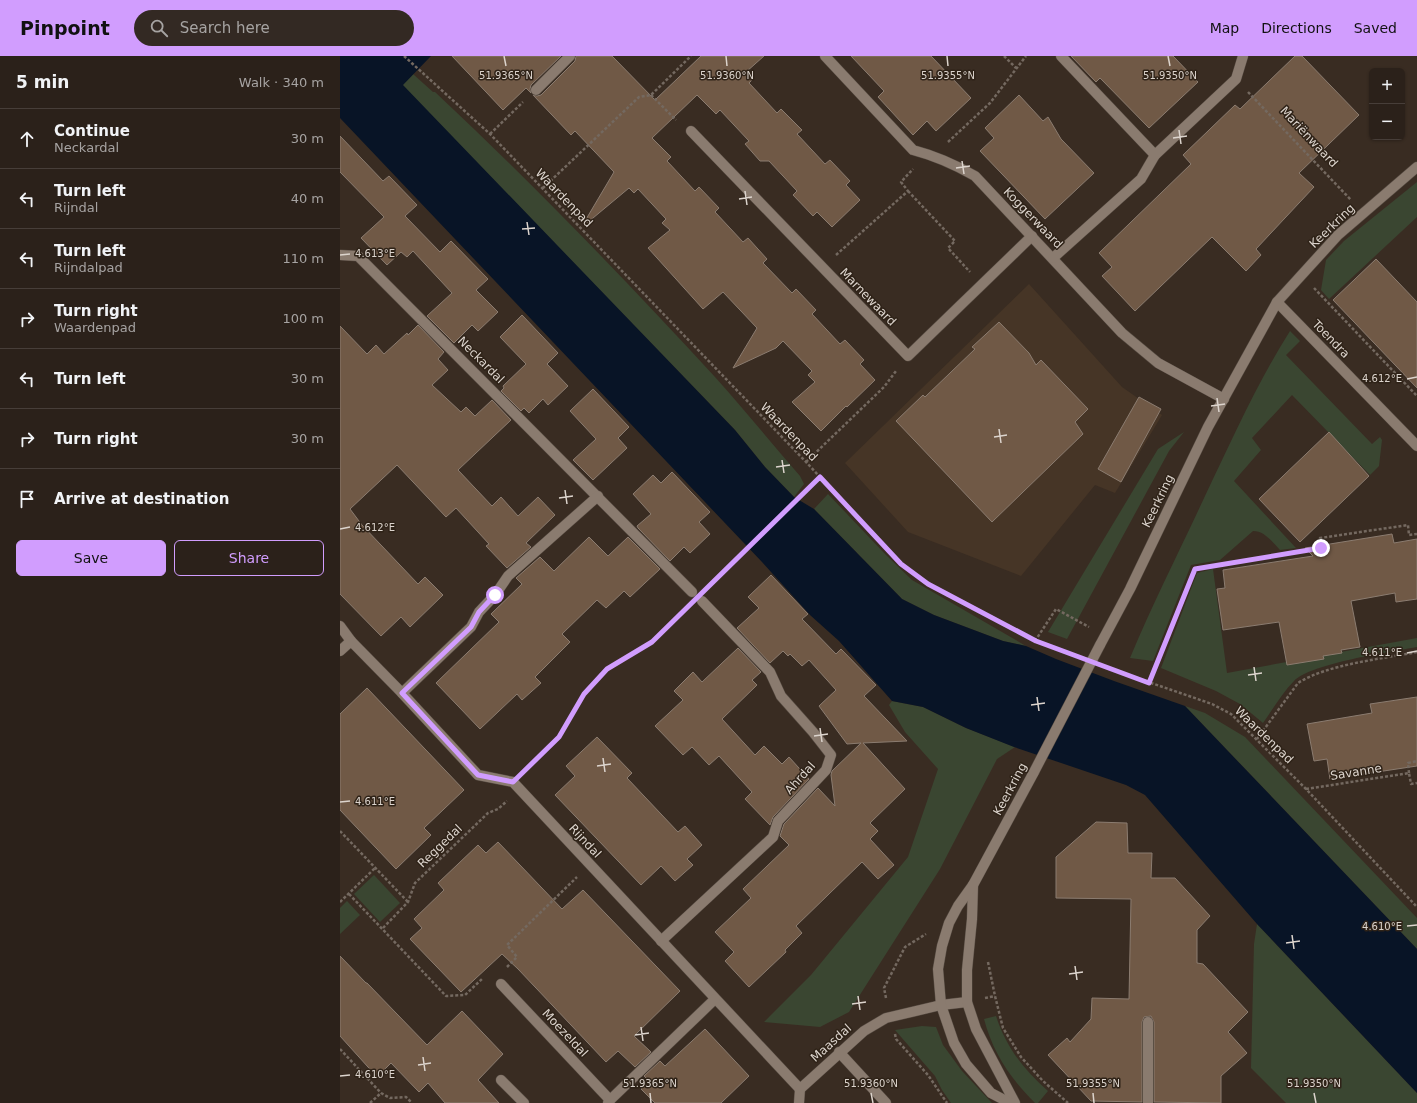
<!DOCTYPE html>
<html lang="en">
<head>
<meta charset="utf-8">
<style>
  :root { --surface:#2b211a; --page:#332923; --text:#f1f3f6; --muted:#a6a3a2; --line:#473e39; --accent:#d19dfe }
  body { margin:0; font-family:"DejaVu Sans",sans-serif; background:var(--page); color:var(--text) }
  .controls { position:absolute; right:12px; top:12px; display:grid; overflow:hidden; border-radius:6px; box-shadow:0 1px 3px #0004 }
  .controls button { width:36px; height:36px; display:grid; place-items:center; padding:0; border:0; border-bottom:1px solid var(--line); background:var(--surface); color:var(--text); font:20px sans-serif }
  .stop { position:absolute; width:12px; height:12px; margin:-9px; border:3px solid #d19dfe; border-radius:50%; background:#fff }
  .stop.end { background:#d19dfe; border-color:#fff; box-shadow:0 1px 4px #0008 }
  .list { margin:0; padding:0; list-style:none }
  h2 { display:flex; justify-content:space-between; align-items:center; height:52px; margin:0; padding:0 16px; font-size:17px }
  h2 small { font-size:13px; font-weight:400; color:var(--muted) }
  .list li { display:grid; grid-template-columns:26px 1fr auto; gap:12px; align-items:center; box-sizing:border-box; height:60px; padding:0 16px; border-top:1px solid var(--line) }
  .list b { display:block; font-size:15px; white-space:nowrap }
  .list p { margin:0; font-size:13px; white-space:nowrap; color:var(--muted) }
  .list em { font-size:13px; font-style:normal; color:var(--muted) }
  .actions { display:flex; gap:8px; padding:12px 16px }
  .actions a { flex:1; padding:9px 0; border:1px solid var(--accent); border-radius:6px; text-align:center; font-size:14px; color:var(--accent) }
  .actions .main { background:var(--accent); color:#111 }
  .icon { flex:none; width:22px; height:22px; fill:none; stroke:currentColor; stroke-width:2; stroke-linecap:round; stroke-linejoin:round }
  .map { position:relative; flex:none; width:1077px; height:1047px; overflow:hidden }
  header { display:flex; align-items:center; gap:24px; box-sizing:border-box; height:56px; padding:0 20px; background:var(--accent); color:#111 }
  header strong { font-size:19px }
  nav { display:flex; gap:22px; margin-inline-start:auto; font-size:14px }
  .search { width:280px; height:36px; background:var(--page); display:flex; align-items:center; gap:10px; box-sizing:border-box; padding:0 14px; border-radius:22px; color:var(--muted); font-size:15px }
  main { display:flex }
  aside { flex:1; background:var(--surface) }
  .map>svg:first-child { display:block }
  .built { fill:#463526 }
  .green { fill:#3a4631 }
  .water { fill:#081426 }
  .building { fill:#705946; stroke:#8b7c70 }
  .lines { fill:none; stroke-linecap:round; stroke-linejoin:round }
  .service-casing { stroke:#554a41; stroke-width:11 }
  .minor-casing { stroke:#554a41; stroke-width:11 }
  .tertiary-casing { stroke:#554a41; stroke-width:11 }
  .path { stroke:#746960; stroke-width:2.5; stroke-dasharray:3 2; stroke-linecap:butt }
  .service { stroke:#8a7b6f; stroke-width:10 }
  .minor { stroke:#8a7b6f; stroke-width:10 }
  .tertiary { stroke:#8a7b6f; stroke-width:10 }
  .tertiary-bridge-casing { stroke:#554a41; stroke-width:11; stroke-linecap:butt }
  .tertiary-bridge { stroke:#8a7b6f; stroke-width:10 }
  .route { stroke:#d19dfe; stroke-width:5 }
  .ticks { fill:none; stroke:#dcd4cd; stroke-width:1.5 }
  .labels { text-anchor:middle; stroke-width:3; stroke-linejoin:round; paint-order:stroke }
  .street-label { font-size:12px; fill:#dcd4cd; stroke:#2f2318 }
  .ticks-label { font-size:10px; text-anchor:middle; fill:#dcd4cd; stroke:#2f2318; stroke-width:3; stroke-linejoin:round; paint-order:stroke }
</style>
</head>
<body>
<header>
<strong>Pinpoint</strong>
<div class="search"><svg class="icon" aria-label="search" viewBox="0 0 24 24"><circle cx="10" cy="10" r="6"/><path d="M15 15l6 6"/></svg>Search here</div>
<nav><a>Map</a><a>Directions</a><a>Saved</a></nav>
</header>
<main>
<aside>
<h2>5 min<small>Walk · 340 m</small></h2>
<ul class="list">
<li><svg class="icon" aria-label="ahead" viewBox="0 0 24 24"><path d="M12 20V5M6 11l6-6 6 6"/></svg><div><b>Continue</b><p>Neckardal</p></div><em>30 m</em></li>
<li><svg class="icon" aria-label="left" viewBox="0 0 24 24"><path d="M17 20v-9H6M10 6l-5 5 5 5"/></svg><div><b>Turn left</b><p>Rijndal</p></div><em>40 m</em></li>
<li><svg class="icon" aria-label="left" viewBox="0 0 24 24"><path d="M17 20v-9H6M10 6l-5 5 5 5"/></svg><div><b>Turn left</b><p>Rijndalpad</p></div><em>110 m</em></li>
<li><svg class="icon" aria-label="right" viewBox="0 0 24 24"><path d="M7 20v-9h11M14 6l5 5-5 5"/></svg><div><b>Turn right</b><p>Waardenpad</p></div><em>100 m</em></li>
<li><svg class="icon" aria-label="left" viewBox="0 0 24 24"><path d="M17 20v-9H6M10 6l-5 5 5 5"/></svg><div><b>Turn left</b></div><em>30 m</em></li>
<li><svg class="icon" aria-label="right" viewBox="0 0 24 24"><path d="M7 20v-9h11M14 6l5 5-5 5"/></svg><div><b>Turn right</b></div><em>30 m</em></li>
<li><svg class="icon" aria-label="arrive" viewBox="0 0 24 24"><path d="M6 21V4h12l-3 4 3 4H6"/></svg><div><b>Arrive at destination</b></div></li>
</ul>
<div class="actions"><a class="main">Save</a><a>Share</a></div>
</aside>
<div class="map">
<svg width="1077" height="1047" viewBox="0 0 1077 1047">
  <rect width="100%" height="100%" fill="#392c22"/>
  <!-- built -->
  <path class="built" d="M689,228L782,331L822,359L775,437L755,429L681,520L568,476L505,407Z"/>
  <!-- green -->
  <g class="green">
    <path d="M73,18L93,36H95C192,127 285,223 375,321C404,353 431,387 460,420L464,428L454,441L425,411L395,374L62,29Z"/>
    <path d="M1077,126V161L989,243L981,234L986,204L1004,185Z"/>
    <path d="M950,275L960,285L946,299L1032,388L1040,381L1042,384L1039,410L1030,419L952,339L912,382L921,394L894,425L956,492L940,494C932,486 925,475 913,475L880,504L851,509L813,605L790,602C813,547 840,494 865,440C892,384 917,327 950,275Z"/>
    <path d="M844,376L829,395L727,583L708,576L818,393Z"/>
    <path d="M488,438L546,499L572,524L686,590L663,585L594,559L562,543L474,453Z"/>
    <path d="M873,513L887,617L1077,582V591C1050,596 972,607 954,625C942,637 933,653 923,667L900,648L876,635L821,612L857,517Z"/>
    <path d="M552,645L583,651L626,672L675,691L657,703L600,813L509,956L480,971L424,966L471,919L568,801L598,713L565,676L549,649Z"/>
    <path d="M845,650L865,657L905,681L1077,862V893Z"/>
    <path d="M34,819L60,847L40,866L14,838Z"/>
    <path d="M7,845L20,859L0,878V852Z"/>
    <path d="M917,868L1077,1037V1047H946L911,1012L914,888Z"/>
    <path d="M656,960C666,991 684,1014 708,1035L698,1047H695C670,1022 653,997 644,963Z"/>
    <path d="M582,970L596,971L603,989L622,1015L652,1047H611L602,1034L595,1020L555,974Z"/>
  </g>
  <!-- water -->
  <path class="water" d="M0,0H91L63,29L395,374L425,411L454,441L474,453L562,543L594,559L663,585L686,590L716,603L774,625L845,650L1077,893V1037L917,868L805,739L786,729L674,691L626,672L583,651L552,645L499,585L470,559L422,506L0,62Z"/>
  <!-- building -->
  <g class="building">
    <path d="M112,0H221L191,29L190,33L191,37L186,32L163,54Z"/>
    <path d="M236,0H272L315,44L361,0H424L406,16L413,23L409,27L437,57L441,53L462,74L457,78L485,108L490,104L510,125L506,129L520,144L492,171L477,156L473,160L453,139L457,135L429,105H420L405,88L409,85L394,69L380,54L376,58L357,39L312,82L331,101L327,105L355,135L359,131L379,152L375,156L403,186L408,182L427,203L423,207L452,237L456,233L476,254L472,258L500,288L505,284L524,304L520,308L535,324L507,351L506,350L481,375L452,346L475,326L468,319L472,315L443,285L436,292L393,312L417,272L383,236L363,253L308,192L330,174L322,167L326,163L298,133L294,137L289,132L247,167L245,165L274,116L235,75L231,79L193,39L197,40L201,39L235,5Z"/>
    <path d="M511,0H591L631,42L596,75L587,65L573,79L538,41L544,35Z"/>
    <path d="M731,0H833L858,26L809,72L760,22L756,26Z"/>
    <path d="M955,0H962L1019,59L959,117L974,131L916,193L921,199L906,215L872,181L795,255L762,220L772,211L759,197L851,108L843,99L895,49L900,53Z"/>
    <path d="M679,39L703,65L708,61L721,83L754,117L705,163L640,95L654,82L645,72Z"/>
    <path d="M0,80L43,125L49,120L77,149L65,160L100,196L111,185L148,223L136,234L158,256L138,275L132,269L114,287L87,260L112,237L73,195L67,201L61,196L47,209L21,182L44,161L0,116Z"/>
    <path d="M1036,203L1077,246V332L993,244Z"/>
    <path d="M182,259L218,297L207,308L228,330L208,349L203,343L189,357L184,352L181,355L161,335L164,332L163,330L186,308L160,281Z"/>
    <path d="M659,266L689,297L696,309L701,304L748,353L735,366L743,378L652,466L556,365L583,339L585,341L635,293L632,291Z"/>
    <path d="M78,269L104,296L98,303L108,314L92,329L121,356L126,351L135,360L152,344L171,364L118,414L152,450L161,441L178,460L198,441L215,459L186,487L191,491L167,512L146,490L149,488L116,452L106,461L57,409L10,453L22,469L78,528L85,521L103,539L70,571L61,561L41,580L0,538V270L27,298L36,289L44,298L67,277L68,279Z"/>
    <path d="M253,333L289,371L278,382L287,392L253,424L233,404L256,383L230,355Z"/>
    <path d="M799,341L821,353L781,426L758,413Z"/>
    <path d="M989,376L1029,420L960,486L919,443Z"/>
    <path d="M332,416L370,456L359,466L370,478L350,497L344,491L330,505L298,472L297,470L311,458L293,438L313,419L321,427Z"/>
    <path d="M1052,478L1054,487L1077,483V543L1056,546L1055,537L1011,545L1020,591L1001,594L1002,597L983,600L984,603L947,609L939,566L883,574L877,533L885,532L883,514L973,500L965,492Z"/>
    <path d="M249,481L268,500L288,481L320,513L290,541L284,535L266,552L257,544L222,578L230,586L195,621L201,627L182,644L177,638L140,673L96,627L159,566L151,558L182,528L176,522L200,501L214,515Z"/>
    <path d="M431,519L468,558L462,563L496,598L501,593L536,629L524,640L567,685L523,687L565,733L530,767L538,775L530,783L554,809L538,823L522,806L456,870L462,877L445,894L446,896L409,931L385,905L394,896L375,876L411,842L403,833L449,789L440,780L444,768L478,732L495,750L491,719L492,715L521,687L507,688L479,650L496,634L469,604L462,610L450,598L448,600L443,595L430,607L397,572L419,552L408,541Z"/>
    <path d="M398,592L421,616L412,624L417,629L382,663L415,699L424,690L442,708L449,701L469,723L433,761L430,769L405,743L412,736L379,700L369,709L352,691L343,699L315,670L343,644L334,635L353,616L362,626Z"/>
    <path d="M27,632L124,734L84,772L91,779L56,813L0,754V658Z"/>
    <path d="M1077,641V710L990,723L987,703L974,705L967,668L1032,657L1030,648Z"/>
    <path d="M257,681L292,717L287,722L338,776L345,770L362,789L347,803L353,809L335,825L321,810L301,829L215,739L235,720L226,710Z"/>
    <path d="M756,766L787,767L788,797H812L811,822H835L870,860L857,874V907L863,908L908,956L888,976L907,997L881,1020V1047L814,1046V966L811,960L804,961L802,966V1046L751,1045L708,999L727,982L730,986L751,963L752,942L789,943L791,843L716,842V801Z"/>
    <path d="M158,786L222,853L243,834L340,935L294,980L311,996L295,1011L278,995L266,1006L178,913L162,898L121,936L70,883L82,872L74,863L104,834L98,827L138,789L146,797Z"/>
    <path d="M0,900L26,927H27L87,989L122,955L163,998L138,1024L159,1047H105L88,1027L79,1036L51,1007L37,1021L0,980Z"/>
    <path d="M365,973L409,1020L381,1047H315L301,1033L309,1025L304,1020L320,1005L325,1010Z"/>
  </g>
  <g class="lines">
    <defs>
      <g id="service">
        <path d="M499,996L546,1047"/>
        <path d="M808,1047V966"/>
      </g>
      <g id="minor">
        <path d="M485,0L573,94C596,100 614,108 635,120L782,277L818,307L884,343"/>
        <path d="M721,0L815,99"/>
        <path d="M196,34L230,0"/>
        <path d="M351,75L568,300L692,180"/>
        <path d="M0,199L18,200L352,536"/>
        <path d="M713,202L801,123L815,99L896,23L903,0"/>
        <path d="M937,246L1077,390"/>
        <path d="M0,570L11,585"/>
        <path d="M0,595L11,585L62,637L138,719L173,726L460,1033"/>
        <path d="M62,637L131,571L139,556L155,539L168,520L258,440"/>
        <path d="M321,885L433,781L438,765L486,714L491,699L473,676L441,640L430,616L362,545"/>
        <path d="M161,928L270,1044"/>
        <path d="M161,1024L184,1047"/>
        <path d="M268,1047L270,1044L375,943"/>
        <path d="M459,1047L460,1033L524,975L546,962L601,949L627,946"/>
      </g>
      <g id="tertiary">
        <path d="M760,589L790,533L868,371L937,246L998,179L1077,111"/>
        <path d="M633,829L632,863L627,914V946L636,973L675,1047"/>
        <path d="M670,1047L651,1037L626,1008L614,987L601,949L598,913L602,890L609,867L618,850L633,829L694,716"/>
      </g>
    </defs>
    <!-- service casing -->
    <use href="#service" class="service-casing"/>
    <!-- minor casing -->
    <use href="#minor" class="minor-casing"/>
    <!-- tertiary casing -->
    <use href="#tertiary" class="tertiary-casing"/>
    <!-- path -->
    <g class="path">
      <path d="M64,0L150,78L466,406L561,508L588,528L695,585L734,599"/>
      <path d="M664,0L676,12"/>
      <path d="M908,36L1011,144"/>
      <path d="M311,39L336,64"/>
      <path d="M150,78L183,46"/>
      <path d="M608,86L650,47L686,0"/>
      <path d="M203,132L299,41L311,39L351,0"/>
      <path d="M568,135L615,185L608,192L630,216"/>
      <path d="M496,199L568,135L561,126L573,113"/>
      <path d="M974,232L1077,340"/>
      <path d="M466,406L544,331L556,315"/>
      <path d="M370,528L480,421"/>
      <path d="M695,585L716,553L749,571"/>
      <path d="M768,612L872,648L891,658L966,733L1077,851"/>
      <path d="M809,627L855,513L981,492L980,482L1068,469L1069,479L1077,478"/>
      <path d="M917,683L958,627C988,608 1042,603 1077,596"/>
      <path d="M186,713L219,681L244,638L267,613L312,586L345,553"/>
      <path d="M1069,717L1068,707L1077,705"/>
      <path d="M966,733L1069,717L1071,728L1077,727"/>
      <path d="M0,775L68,846"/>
      <path d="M9,838L106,940L125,939L143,922"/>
      <path d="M0,846L35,812"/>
      <path d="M43,872L68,846L75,827L148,757L158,753L167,745"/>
      <path d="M648,906L655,940L663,972L681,1001L703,1025L728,1047"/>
      <path d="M167,911L177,901L167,889L237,821"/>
      <path d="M546,942L544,932L565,891L586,878"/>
      <path d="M645,942L655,940"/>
      <path d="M555,978L556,983L588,1019L607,1047"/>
      <path d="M0,993L41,1037L50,1042L66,1041L72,1047"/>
      <path d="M30,1047L41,1037"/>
    </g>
    <!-- service -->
    <use href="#service" class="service"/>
    <!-- minor -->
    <use href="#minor" class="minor"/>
    <!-- tertiary -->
    <use href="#tertiary" class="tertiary"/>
    <defs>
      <path id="tertiary-bridge" d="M694,716L760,589"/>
    </defs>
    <!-- tertiary-bridge casing -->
    <use href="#tertiary-bridge" class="tertiary-bridge-casing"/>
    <!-- tertiary-bridge -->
    <use href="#tertiary-bridge" class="tertiary-bridge"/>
  </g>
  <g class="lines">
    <!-- route -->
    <path class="route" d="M155,539L139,556L131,571L62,637L138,719L173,726L219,681L244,638L267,613L312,586L480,421L561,508L588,528L696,585L809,627L855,513L981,492"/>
  </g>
  <!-- ticks -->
  <path class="ticks" d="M164,0L166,10M386,0L387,10M607,0L608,10M828,0L830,10M839,74L841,88M833,82L847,80M622,105L624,118M616,112L630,110M405,135L407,149M399,143L412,141M187,166L189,179M182,173L195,172M0,199L10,198M1067,323L1077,321M877,342L879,356M871,350L885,348M659,373L661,387M654,381L667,379M442,404L444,417M436,411L450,409M225,434L227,448M219,442L233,440M0,473L10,471M1067,597L1077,595M914,611L916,625M908,619L922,617M697,641L699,655M691,649L705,647M480,672L482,686M474,680L488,678M263,702L265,716M257,710L271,708M0,746L10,745M1067,870L1077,869M952,879L954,893M946,887L960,885M735,910L737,924M729,918L743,916M518,940L520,954M512,948L526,946M301,971L303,985M295,979L309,977M83,1001L85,1015M78,1009L91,1007M0,1020L10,1019M310,1037L311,1047M531,1037L533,1047M753,1037L754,1047M974,1037L976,1047"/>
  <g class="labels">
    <!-- street labels -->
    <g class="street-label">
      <text transform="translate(969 81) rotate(47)" y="4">Mariënwaard</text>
      <text transform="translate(224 142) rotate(46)" y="4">Waardenpad</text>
      <text transform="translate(693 162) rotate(46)" y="4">Koggerwaard</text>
      <text transform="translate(992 170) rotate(-44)" y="4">Keerkring</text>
      <text transform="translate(528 241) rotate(46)" y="4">Marnewaard</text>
      <text transform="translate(991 283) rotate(46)" y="4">Toendra</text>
      <text transform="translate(141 304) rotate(45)" y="4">Neckardal</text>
      <text transform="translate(449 376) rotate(46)" y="4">Waardenpad</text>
      <text transform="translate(818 445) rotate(-64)" y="4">Keerkring</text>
      <text transform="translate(924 679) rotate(44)" y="4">Waardenpad</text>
      <text transform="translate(1016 716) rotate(-9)" y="4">Savanne</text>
      <text transform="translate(460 722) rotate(-48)" y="4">Ahrdal</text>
      <text transform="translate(670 733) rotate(-62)" y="4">Keerkring</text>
      <text transform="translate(245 785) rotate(47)" y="4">Rijndal</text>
      <text transform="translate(100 790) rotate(-44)" y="4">Reggedal</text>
      <text transform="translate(225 977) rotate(47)" y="4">Moezeldal</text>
      <text transform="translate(491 987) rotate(-42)" y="4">Maasdal</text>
    </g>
  </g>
  <g class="ticks-label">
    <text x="166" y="23">51.9365°N</text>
    <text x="387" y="23">51.9360°N</text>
    <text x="608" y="23">51.9355°N</text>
    <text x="830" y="23">51.9350°N</text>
    <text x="35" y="201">4.613°E</text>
    <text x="1042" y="326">4.612°E</text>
    <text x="35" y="475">4.612°E</text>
    <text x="1042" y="600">4.611°E</text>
    <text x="35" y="749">4.611°E</text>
    <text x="1042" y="874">4.610°E</text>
    <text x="35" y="1022">4.610°E</text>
    <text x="310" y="1031">51.9365°N</text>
    <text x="531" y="1031">51.9360°N</text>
    <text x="753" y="1031">51.9355°N</text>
    <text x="974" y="1031">51.9350°N</text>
  </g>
</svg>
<div class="controls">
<button>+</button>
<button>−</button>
</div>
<div class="stop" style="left:155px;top:539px"></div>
<div class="stop end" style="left:981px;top:492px"></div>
</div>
</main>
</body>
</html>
